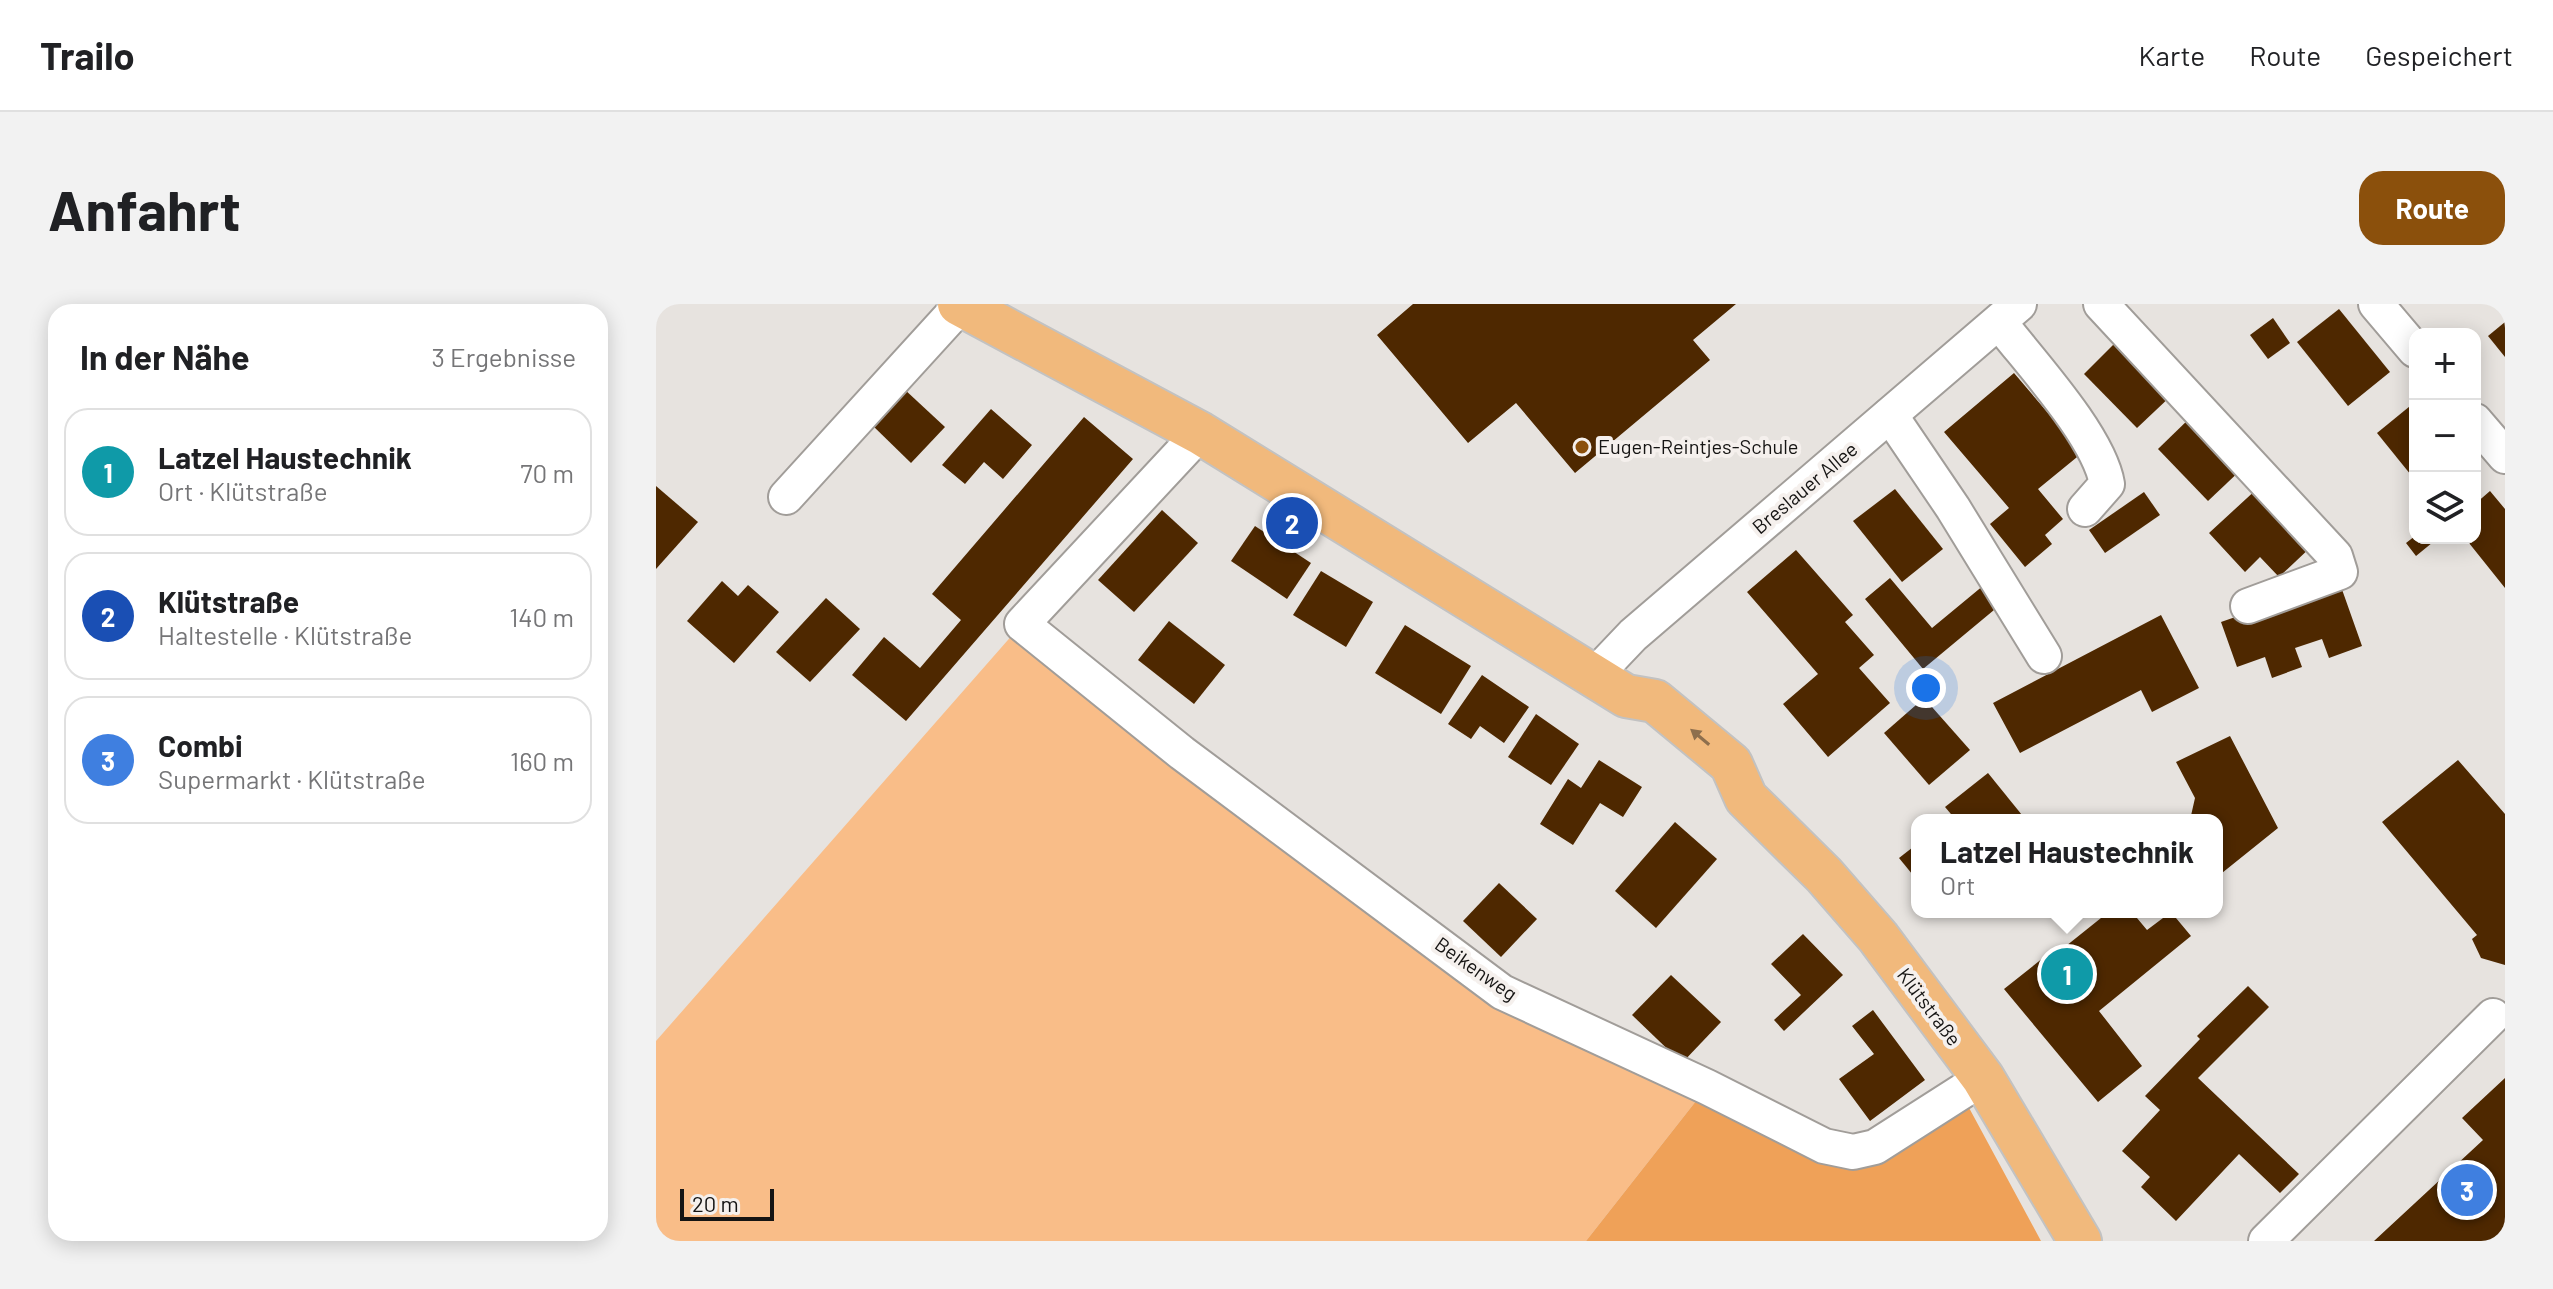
<!DOCTYPE html>
<html lang="de">
<head>
<meta charset="utf-8">
<style>
  :root { --surface:#fff; --page:#f2f2f2; --text:#202124; --muted:#757577; --line:#e0e0e0; --accent:#8b500c }
  body { margin:0; font-family:Barlow,sans-serif; background:var(--page); color:var(--text) }
  .controls { position:absolute; right:24px; top:24px; display:grid; overflow:hidden; border-radius:16px; box-shadow:0 4px 20px #0003 }
  .controls button { width:72px; height:72px; display:grid; place-items:center; padding:0; border:0; border-bottom:2px solid var(--line); background:var(--surface); color:var(--text); font:40px sans-serif }
  .scale { position:absolute; left:24px; bottom:20px; width:94px; box-sizing:border-box; padding-left:8px; border:4px solid #151413; border-top:0; font-size:22px; line-height:28px; white-space:nowrap; color:#151413; -webkit-text-stroke:6px #f5f0ed; paint-order:stroke }
  .you { position:absolute; left:1270px; top:384px; width:28px; height:28px; margin:-20px; border:6px solid #fff; border-radius:50%; background:#1a73e8; box-shadow:0 0 0 12px #1a73e833 }
  .badge { display:grid; place-items:center; width:52px; height:52px; border-radius:50%; background:var(--accent); color:#fff; font-size:26px; font-weight:700 }
  .pin { position:absolute; translate:-50% -50%; border:4px solid #fff; box-shadow:0 2px 8px #0006 }
  .popup { position:absolute; left:1255px; top:510px; width:312px; height:104px; box-sizing:border-box; display:grid; place-content:center; border-radius:16px; background:var(--surface); filter:drop-shadow(0 2px 6px #0005); font-size:26px; white-space:nowrap; color:var(--muted) }
  .popup b { font-size:30px; color:var(--text) }
  .popup::after { content:''; position:absolute; left:50%; top:100%; margin-left:-16px; border:16px solid transparent; border-top-color:var(--surface) }
  .list { margin:0; padding:0; list-style:none }
  h2 { display:flex; justify-content:space-between; align-items:center; height:104px; margin:0; padding:0 32px; font-size:34px }
  h2 small { font-size:26px; font-weight:400; color:var(--muted) }
  .list li { display:grid; grid-template-columns:52px 1fr auto; gap:24px; align-items:center; box-sizing:border-box; height:128px; margin:0 16px 16px; padding:0 16px; border:2px solid var(--line); border-radius:24px }
  .list b { display:block; font-size:30px; white-space:nowrap }
  .list p { margin:0; font-size:26px; white-space:nowrap; color:var(--muted) }
  .list em { font-size:26px; font-style:normal; color:var(--muted) }
  .icon { flex:none; width:44px; height:44px; fill:none; stroke:currentColor; stroke-width:2; stroke-linecap:round; stroke-linejoin:round }
  .map { position:relative; flex:none; width:1849px; height:937px; overflow:hidden; border-radius:24px }
  header { display:flex; align-items:center; gap:48px; box-sizing:border-box; height:112px; padding:0 40px; background:var(--surface); border-bottom:2px solid var(--line) }
  header strong { font-size:38px }
  nav { display:flex; gap:44px; margin-inline-start:auto; font-size:28px }
  .intro { display:flex; align-items:center; justify-content:space-between; box-sizing:border-box; height:192px; padding:0 48px }
  h1 { margin:0; font-size:56px }
  .button { padding:20px 36px; border-radius:24px; background:var(--accent); color:#fff; font-size:28px; font-weight:700 }
  main { display:flex; gap:48px; padding:0 48px }
  aside { flex:1; background:var(--surface); border-radius:24px; box-shadow:0 4px 20px #0003 }
  .map>svg:first-child { display:block }
  .green { fill:#f9bd88 }
  .forest { fill:#efa158 }
  .building { fill:#4e2800 }
  .lines { fill:none; stroke-linecap:round; stroke-linejoin:round }
  .minor-casing { stroke:#a19d99; stroke-width:38 }
  .major-casing { stroke:#c2c2c2; stroke-width:46 }
  .minor { stroke:#fff; stroke-width:34 }
  .major { stroke:#f1b97c; stroke-width:42 }
  .oneway { fill:#8e6f4d }
  .poi-dot { fill:#8b500c; stroke:#f5f0ed; stroke-width:3 }
  .labels { text-anchor:middle; stroke-width:8; stroke-linejoin:round; paint-order:stroke }
  .poi-label { font-size:20px; fill:#151413; stroke:#f5f0ed; text-anchor:start }
  .street-label { font-size:20px; fill:#151413; stroke:#f5f0ed }
</style>
</head>
<body>
<header>
<strong>Trailo</strong>
<nav><a>Karte</a><a>Route</a><a>Gespeichert</a></nav>
</header>
<div class="intro"><h1>Anfahrt</h1><a class="button">Route</a></div>
<main>
<aside>
<h2>In der Nähe<small>3 Ergebnisse</small></h2>
<ul class="list">
<li><span class="badge" style="background:#0f9aa8">1</span><div><b>Latzel Haustechnik</b><p>Ort · Klütstraße</p></div><em>70 m</em></li>
<li><span class="badge" style="background:#1a4fb4">2</span><div><b>Klütstraße</b><p>Haltestelle · Klütstraße</p></div><em>140 m</em></li>
<li><span class="badge" style="background:#3f7fe0">3</span><div><b>Combi</b><p>Supermarkt · Klütstraße</p></div><em>160 m</em></li>
</ul>
</aside>
<div class="map">
<svg width="1849" height="937" viewBox="0 0 1849 937">
  <rect width="100%" height="100%" fill="#e7e3df"/>
  <!-- green -->
  <path class="green" d="M366,320L764,626L1051,783L930,937H0V737Z"/>
  <!-- forest -->
  <path class="forest" d="M1051,783L1197,848L1305,789L1385,937H930Z"/>
  <!-- building -->
  <g class="building">
    <path d="M757,0H1080L1037,36L1054,56L919,169L860,99L812,139L721,31Z"/>
    <path d="M1683,5L1734,68L1692,102L1641,38Z"/>
    <path d="M1617,14L1634,39L1612,55L1594,31Z"/>
    <path d="M1849,18V53L1832,32Z"/>
    <path d="M1463,35L1517,90L1481,124L1428,70Z"/>
    <path d="M1358,69L1426,149L1382,185L1407,215L1389,231L1396,240L1369,263L1334,220L1353,204L1288,128Z"/>
    <path d="M247,84L289,123L255,159L214,119Z"/>
    <path d="M1759,98V176L1721,129Z"/>
    <path d="M335,105L376,141L347,175L328,158L309,180L286,161Z"/>
    <path d="M1538,110L1589,162L1552,197L1502,145Z"/>
    <path d="M428,113L477,155L250,417L196,371L228,333L264,364L305,316L276,290Z"/>
    <path d="M0,182L42,218L0,265Z"/>
    <path d="M1603,183L1657,241L1623,273L1604,253L1589,268L1553,229Z"/>
    <path d="M1239,185L1287,245L1246,278L1197,217Z"/>
    <path d="M1834,187L1849,205V284L1809,234H1819V200Z"/>
    <path d="M1488,188L1504,211L1449,249L1433,226Z"/>
    <path d="M506,206L542,239L478,308L442,276Z"/>
    <path d="M599,222L655,259L631,295L575,257Z"/>
    <path d="M1759,232V234H1782L1760,252L1750,239Z"/>
    <path d="M1140,246L1197,311L1189,318L1218,351L1203,364L1234,399L1172,453L1127,400L1162,370L1091,288Z"/>
    <path d="M665,267L717,298L690,343L637,311Z"/>
    <path d="M1234,274L1276,324L1328,281L1344,301L1267,365L1209,295Z"/>
    <path d="M66,277L82,292L92,281L123,308L78,359L31,317Z"/>
    <path d="M1683,277L1706,342L1673,354L1666,335L1639,344L1646,363L1616,374L1609,353L1581,363L1565,318Z"/>
    <path d="M170,294L204,325L154,378L120,348Z"/>
    <path d="M1505,311L1543,384L1496,408L1485,386L1364,449L1337,399Z"/>
    <path d="M513,317L569,361L538,400L482,356Z"/>
    <path d="M749,321L815,362L785,410L719,369Z"/>
    <path d="M826,371L873,403L848,439L824,422L815,435L792,420Z"/>
    <path d="M1268,394L1314,446L1273,481L1228,429Z"/>
    <path d="M880,410L923,440L895,481L852,453Z"/>
    <path d="M1574,432L1622,524L1561,573V516H1534L1539,494L1520,458Z"/>
    <path d="M943,456L986,483L967,513L944,499L917,541L884,520L912,475L925,484Z"/>
    <path d="M1802,456L1849,510V661L1825,654L1816,635L1821,631L1726,518Z"/>
    <path d="M1332,469L1370,516H1300L1289,503Z"/>
    <path d="M1019,518L1061,555L1000,624L959,587Z"/>
    <path d="M1261,540V576L1243,554Z"/>
    <path d="M843,579L881,615L845,653L807,617Z"/>
    <path d="M1444,608H1476L1491,626L1515,608L1535,632L1443,707L1486,762L1442,798L1348,685L1392,650L1395,654L1445,614L1442,610Z"/>
    <path d="M1147,630L1187,671L1128,727L1118,716L1145,691L1115,660Z"/>
    <path d="M1015,671L1065,718L1026,759L976,711Z"/>
    <path d="M1592,682L1613,703L1542,774L1643,870L1624,889L1583,850L1520,917L1485,883L1494,873L1466,847L1504,806L1489,792L1544,735L1541,732Z"/>
    <path d="M1217,706L1269,776L1214,817L1183,775L1218,750L1196,722Z"/>
    <path d="M1849,774V937H1718L1827,836L1806,814Z"/>
  </g>
  <g class="lines">
    <defs>
      <g id="minor">
        <path d="M1445,0L1679,252L1684,268L1592,302"/>
        <path d="M1720,0L1759,46"/>
        <path d="M1343,18C1374,58 1443,132 1451,180L1429,205"/>
        <path d="M1234,111L1297,204L1388,352"/>
        <path d="M1819,117L1849,152"/>
        <path d="M544,129L366,320L526,449L846,688L1051,783L1168,842L1197,848L1219,843L1327,774"/>
        <path d="M130,193L305,1"/>
        <path d="M938,372L977,331L1363,0"/>
        <path d="M1610,937L1837,712"/>
      </g>
      <path id="major" d="M303,0L544,129L970,392L999,397L1075,460L1090,494L1168,571L1222,633L1327,774L1424,937"/>
    </defs>
    <!-- minor casing -->
    <use href="#minor" class="minor-casing"/>
    <!-- major casing -->
    <use href="#major" class="major-casing"/>
    <!-- minor -->
    <use href="#minor" class="minor"/>
    <!-- major -->
    <use href="#major" class="major"/>
  </g>
  <!-- one-way arrows -->
  <defs><path id="oneway-solid" d="M-6-.8H1V-3.2L6.5 0L1 3.2V.8H-6Z" transform="scale(2)"/></defs>
  <use class="oneway" href="#oneway-solid" transform="translate(1044 433) rotate(-140)"/>
  <!-- markers -->
  <circle class="poi-dot" cx="926" cy="143" r="8"/>
  <g class="labels">
    <!-- poi labels -->
    <g class="poi-label">
      <text x="942" y="150">Eugen-Reintjes-Schule</text>
    </g>
    <!-- street labels -->
    <g class="street-label">
      <text transform="translate(1149 184) rotate(-40)" y="7">Breslauer Allee</text>
      <text transform="translate(820 665) rotate(35)" y="7">Beikenweg</text>
      <text transform="translate(1273 703) rotate(53)" y="7">Klütstraße</text>
    </g>
  </g>
</svg>
<div class="controls">
<button>+</button>
<button>−</button>
<button><svg class="icon" aria-label="layers" viewBox="0 0 24 24"><path d="M12 4l9 5-9 5-9-5zM3 14l9 5 9-5"/></svg></button>
</div>
<div class="scale">20 m</div>
<div class="you"></div>
<div class="pin badge" style="left:1411px;top:670px;background:#0f9aa8">1</div>
<div class="popup"><b>Latzel Haustechnik</b>Ort</div>
<div class="pin badge" style="left:636px;top:219px;background:#1a4fb4">2</div>
<div class="pin badge" style="left:1811px;top:886px;background:#3f7fe0">3</div>
</div>
</main>
</body>
</html>
